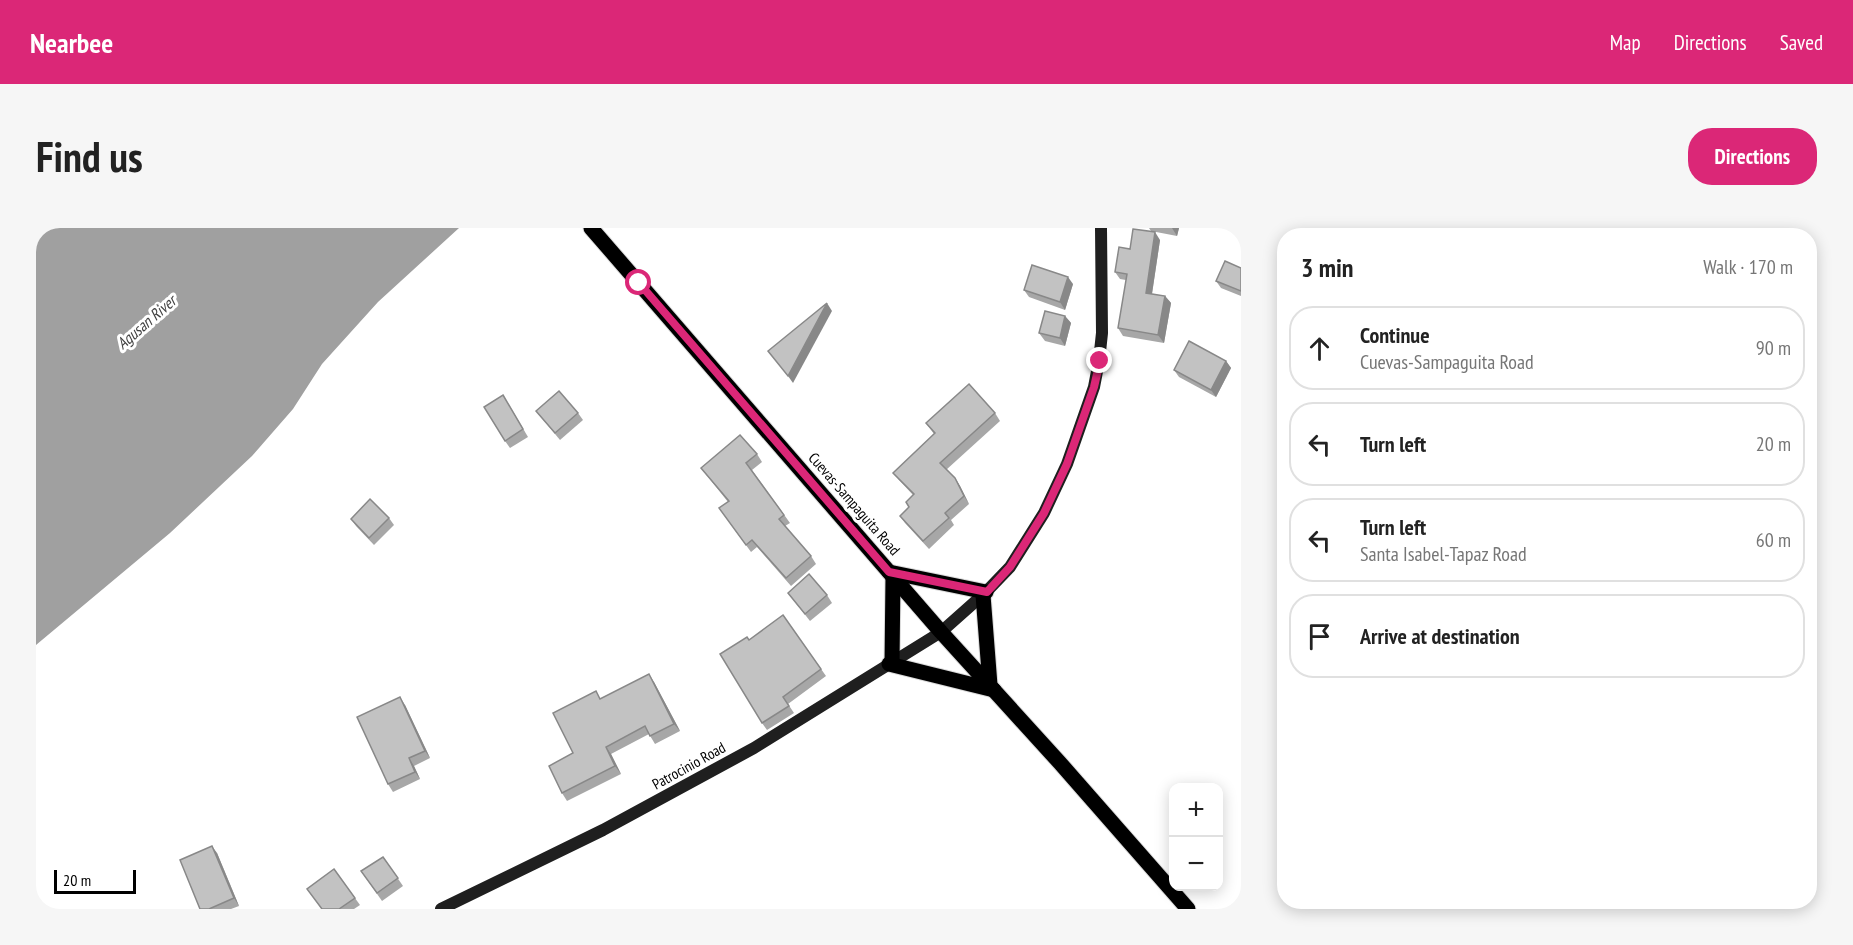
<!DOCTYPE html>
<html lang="en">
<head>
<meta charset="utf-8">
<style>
  :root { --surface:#fff; --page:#f6f6f6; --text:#222; --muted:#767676; --line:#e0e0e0; --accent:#db2777 }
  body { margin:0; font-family:"PT Sans Narrow",sans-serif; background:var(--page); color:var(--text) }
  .controls { position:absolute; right:18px; bottom:18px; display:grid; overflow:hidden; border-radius:12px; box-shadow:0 3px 15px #0003 }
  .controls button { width:54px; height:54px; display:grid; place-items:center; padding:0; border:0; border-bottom:2px solid var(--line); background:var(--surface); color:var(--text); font:30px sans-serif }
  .scale { position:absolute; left:18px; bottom:15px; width:82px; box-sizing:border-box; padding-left:6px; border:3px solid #000; border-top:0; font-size:16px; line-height:21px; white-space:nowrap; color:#000; -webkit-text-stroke:4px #fff; paint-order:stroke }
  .stop { position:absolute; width:18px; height:18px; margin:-14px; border:4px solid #db2777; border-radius:50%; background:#fff }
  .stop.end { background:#db2777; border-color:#fff; box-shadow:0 2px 6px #0008 }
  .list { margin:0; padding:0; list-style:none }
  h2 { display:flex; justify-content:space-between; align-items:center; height:78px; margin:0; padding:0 24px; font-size:26px }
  h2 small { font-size:20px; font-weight:400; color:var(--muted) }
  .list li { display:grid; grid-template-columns:39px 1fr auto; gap:18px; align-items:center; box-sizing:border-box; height:84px; margin:0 12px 12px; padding:0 12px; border:2px solid var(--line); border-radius:24px }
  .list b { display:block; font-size:22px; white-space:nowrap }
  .list p { margin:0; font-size:20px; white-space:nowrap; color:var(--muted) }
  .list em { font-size:20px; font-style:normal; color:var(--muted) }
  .icon { flex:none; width:33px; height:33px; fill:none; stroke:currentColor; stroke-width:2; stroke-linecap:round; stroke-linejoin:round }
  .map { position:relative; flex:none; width:1205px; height:681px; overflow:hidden; border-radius:24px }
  header { display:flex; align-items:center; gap:36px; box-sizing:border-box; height:84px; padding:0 30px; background:var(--accent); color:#fff }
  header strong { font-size:28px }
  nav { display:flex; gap:33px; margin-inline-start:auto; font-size:21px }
  .intro { display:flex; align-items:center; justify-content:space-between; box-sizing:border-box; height:144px; padding:0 36px }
  h1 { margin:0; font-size:42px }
  .button { padding:15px 27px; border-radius:24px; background:var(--accent); color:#fff; font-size:21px; font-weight:700 }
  main { display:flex; gap:36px; padding:0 36px }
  aside { flex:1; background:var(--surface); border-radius:24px; box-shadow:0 3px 15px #0003 }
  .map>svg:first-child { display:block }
  .water { fill:#a0a0a0 }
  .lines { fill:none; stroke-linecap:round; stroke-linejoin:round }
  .primary-casing { stroke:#dbdbdb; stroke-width:17 }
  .secondary { stroke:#1f1f1f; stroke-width:12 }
  .primary { stroke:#000; stroke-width:15 }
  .wall { fill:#a7a7a7 }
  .shaded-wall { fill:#888 }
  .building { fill:#c2c2c2; stroke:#888; stroke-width:1.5 }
  .route { stroke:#db2777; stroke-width:8 }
  .labels { text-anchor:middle; stroke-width:6; stroke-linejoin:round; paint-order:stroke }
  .street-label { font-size:15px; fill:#000; stroke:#fff }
  .water-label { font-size:16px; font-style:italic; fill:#414141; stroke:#fff }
</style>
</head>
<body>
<header>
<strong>Nearbee</strong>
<nav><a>Map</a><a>Directions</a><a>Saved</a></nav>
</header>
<div class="intro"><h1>Find us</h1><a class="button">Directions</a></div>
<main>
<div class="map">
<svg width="1205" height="681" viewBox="0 0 1205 681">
  <rect width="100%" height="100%" fill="#fff"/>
  <!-- water -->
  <path class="water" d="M0,0H423L342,74L286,136L257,181L216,228L134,305L0,417Z"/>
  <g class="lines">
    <defs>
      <g id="primary">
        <path d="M555,0L905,404L1024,535L1152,681"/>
        <path d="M853,344L950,364"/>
        <path d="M947,367L954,457"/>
        <path d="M856,435L857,349"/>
        <path d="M853,436L958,462"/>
      </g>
    </defs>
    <!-- primary casing -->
    <use href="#primary" class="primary-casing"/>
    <!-- secondary -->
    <path class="secondary" d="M405,681L567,602L718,520L905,404L950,364L974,339L1008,285L1031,236L1058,159L1063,133L1066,105L1065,0"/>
    <!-- primary -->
    <use href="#primary" class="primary"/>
  </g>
  <!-- wall -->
  <g class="wall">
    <path d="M1113,0H1143L1141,8L1115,3Z"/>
    <path d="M1124,12L1116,66L1129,68L1135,75L1128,115L1087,108L1082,100L1090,52L1084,51L1079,44L1094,21Z"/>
    <path d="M1205,40V68L1185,60L1180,53Z"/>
    <path d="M1037,56L1029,82L993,69L988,62Z"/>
    <path d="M1029,88L1035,95L1029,118L1009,113L1003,105Z"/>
    <path d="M1190,133L1195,140L1180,169L1143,149L1138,142Z"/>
    <path d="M472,175L492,209L474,220L469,213Z"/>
    <path d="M500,183L542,185L547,192L524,212Z"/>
    <path d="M959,185L964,193L910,242L919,250L924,258L933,276L915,292L918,297L893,321L869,295L864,288L873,279L877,267L863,252L857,245L898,206L890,195Z"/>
    <path d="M721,226L726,234L716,242L754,295L749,298L775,328L780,336L755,358L721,319L715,324L683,280L692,274L665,240Z"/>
    <path d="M353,290L358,297L338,317L320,298L315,291Z"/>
    <path d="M752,365L791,367L796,375L774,393Z"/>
    <path d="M747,387L790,448L752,476L758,485L731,502L726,495L713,412Z"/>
    <path d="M618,454L644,503L619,516L613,506L575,526L585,546L531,573L526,565L537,525L565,471Z"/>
    <path d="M369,477L394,530L378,538L384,551L357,564L352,556Z"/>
    <path d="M181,625L203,678L195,681H164Z"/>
    <path d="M347,629L367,658L346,673L325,643Z"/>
    <path d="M298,641L324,677L318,681H285Z"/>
  </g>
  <!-- shaded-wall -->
  <g class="shaded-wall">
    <path d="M1136,0H1143L1141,8Z"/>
    <path d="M1119,4L1124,12L1115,72L1110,65Z"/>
    <path d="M1032,49L1037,56L1029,82L1024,74Z"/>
    <path d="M1129,68L1135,75L1128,115L1122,107Z"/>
    <path d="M791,75L796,83L757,155L752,148Z"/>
    <path d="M1029,88L1035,95L1029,118L1024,110Z"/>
    <path d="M1190,133L1195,140L1180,169L1175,162Z"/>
    <path d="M919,250L924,258L933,276L928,268Z"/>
    <path d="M613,446L618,454L644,503L638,496Z"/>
    <path d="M364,469L369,477L394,530L389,523Z"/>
    <path d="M570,519L575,526L585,546L579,538Z"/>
    <path d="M373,530L378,538L384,551L379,544Z"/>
    <path d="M176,618L181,625L203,678L198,670Z"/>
  </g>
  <!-- building -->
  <g class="building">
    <path d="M1097,1L1119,4L1110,65L1129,68L1122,107L1082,100L1091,46L1079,44L1083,19L1094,21Z"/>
    <path d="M1189,33L1205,40V63L1180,53Z"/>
    <path d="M996,37L1032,49L1024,74L988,62Z"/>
    <path d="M791,75L752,148L732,123Z"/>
    <path d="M1009,83L1029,88L1024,110L1003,105Z"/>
    <path d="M1153,113L1190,133L1175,162L1138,142Z"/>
    <path d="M933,156L959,185L904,235L919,250L928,268L909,285L913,290L887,313L864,288L873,279L870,274L878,266L857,245L899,205L890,195Z"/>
    <path d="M523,163L542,185L519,205L500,183Z"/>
    <path d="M467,167L487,201L469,213L448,179Z"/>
    <path d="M704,207L721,226L710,235L748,287L743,291L775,328L750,350L716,312L710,317L683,280L693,273L665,240Z"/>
    <path d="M334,271L353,290L333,310L315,291Z"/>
    <path d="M773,346L791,367L769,386L752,365Z"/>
    <path d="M747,387L785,441L747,469L753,478L726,495L684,426L711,409L713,412Z"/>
    <path d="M613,446L638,496L614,508L609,498L570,519L579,538L526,565L513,538L537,525L517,485L560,463L564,471Z"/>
    <path d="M364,469L389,523L373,530L379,544L352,556L321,489Z"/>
    <path d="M176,618L198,670L173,681H164L144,632Z"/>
    <path d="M347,629L362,650L341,665L325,643Z"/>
    <path d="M298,641L319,670L303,681H286L271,661Z"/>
  </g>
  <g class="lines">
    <!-- route -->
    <path class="route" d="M603,55L853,344L951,364L974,339L1008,285L1031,236L1058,159L1064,133"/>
  </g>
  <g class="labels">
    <!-- street labels -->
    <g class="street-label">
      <text transform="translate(818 276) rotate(49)" y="5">Cuevas-Sampaguita Road</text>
      <text transform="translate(653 538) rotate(-29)" y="5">Patrocinio Road</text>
    </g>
    <!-- water labels -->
    <g class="water-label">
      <text transform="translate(110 94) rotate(-41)" y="6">Agusan River</text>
    </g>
  </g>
</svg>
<div class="controls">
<button>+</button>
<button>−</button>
</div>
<div class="scale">20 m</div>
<div class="stop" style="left:603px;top:55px"></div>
<div class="stop end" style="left:1064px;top:133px"></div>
</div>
<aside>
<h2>3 min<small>Walk · 170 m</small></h2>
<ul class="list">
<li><svg class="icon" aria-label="ahead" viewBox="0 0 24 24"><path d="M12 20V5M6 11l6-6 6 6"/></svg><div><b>Continue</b><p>Cuevas-Sampaguita Road</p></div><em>90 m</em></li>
<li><svg class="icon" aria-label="left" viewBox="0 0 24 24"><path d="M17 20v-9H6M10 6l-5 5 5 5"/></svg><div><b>Turn left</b></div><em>20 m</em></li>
<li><svg class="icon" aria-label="left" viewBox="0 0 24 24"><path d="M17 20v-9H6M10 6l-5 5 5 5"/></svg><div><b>Turn left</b><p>Santa Isabel-Tapaz Road</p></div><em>60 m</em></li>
<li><svg class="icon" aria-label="arrive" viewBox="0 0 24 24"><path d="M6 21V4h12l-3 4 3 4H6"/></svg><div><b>Arrive at destination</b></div></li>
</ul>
</aside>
</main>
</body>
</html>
